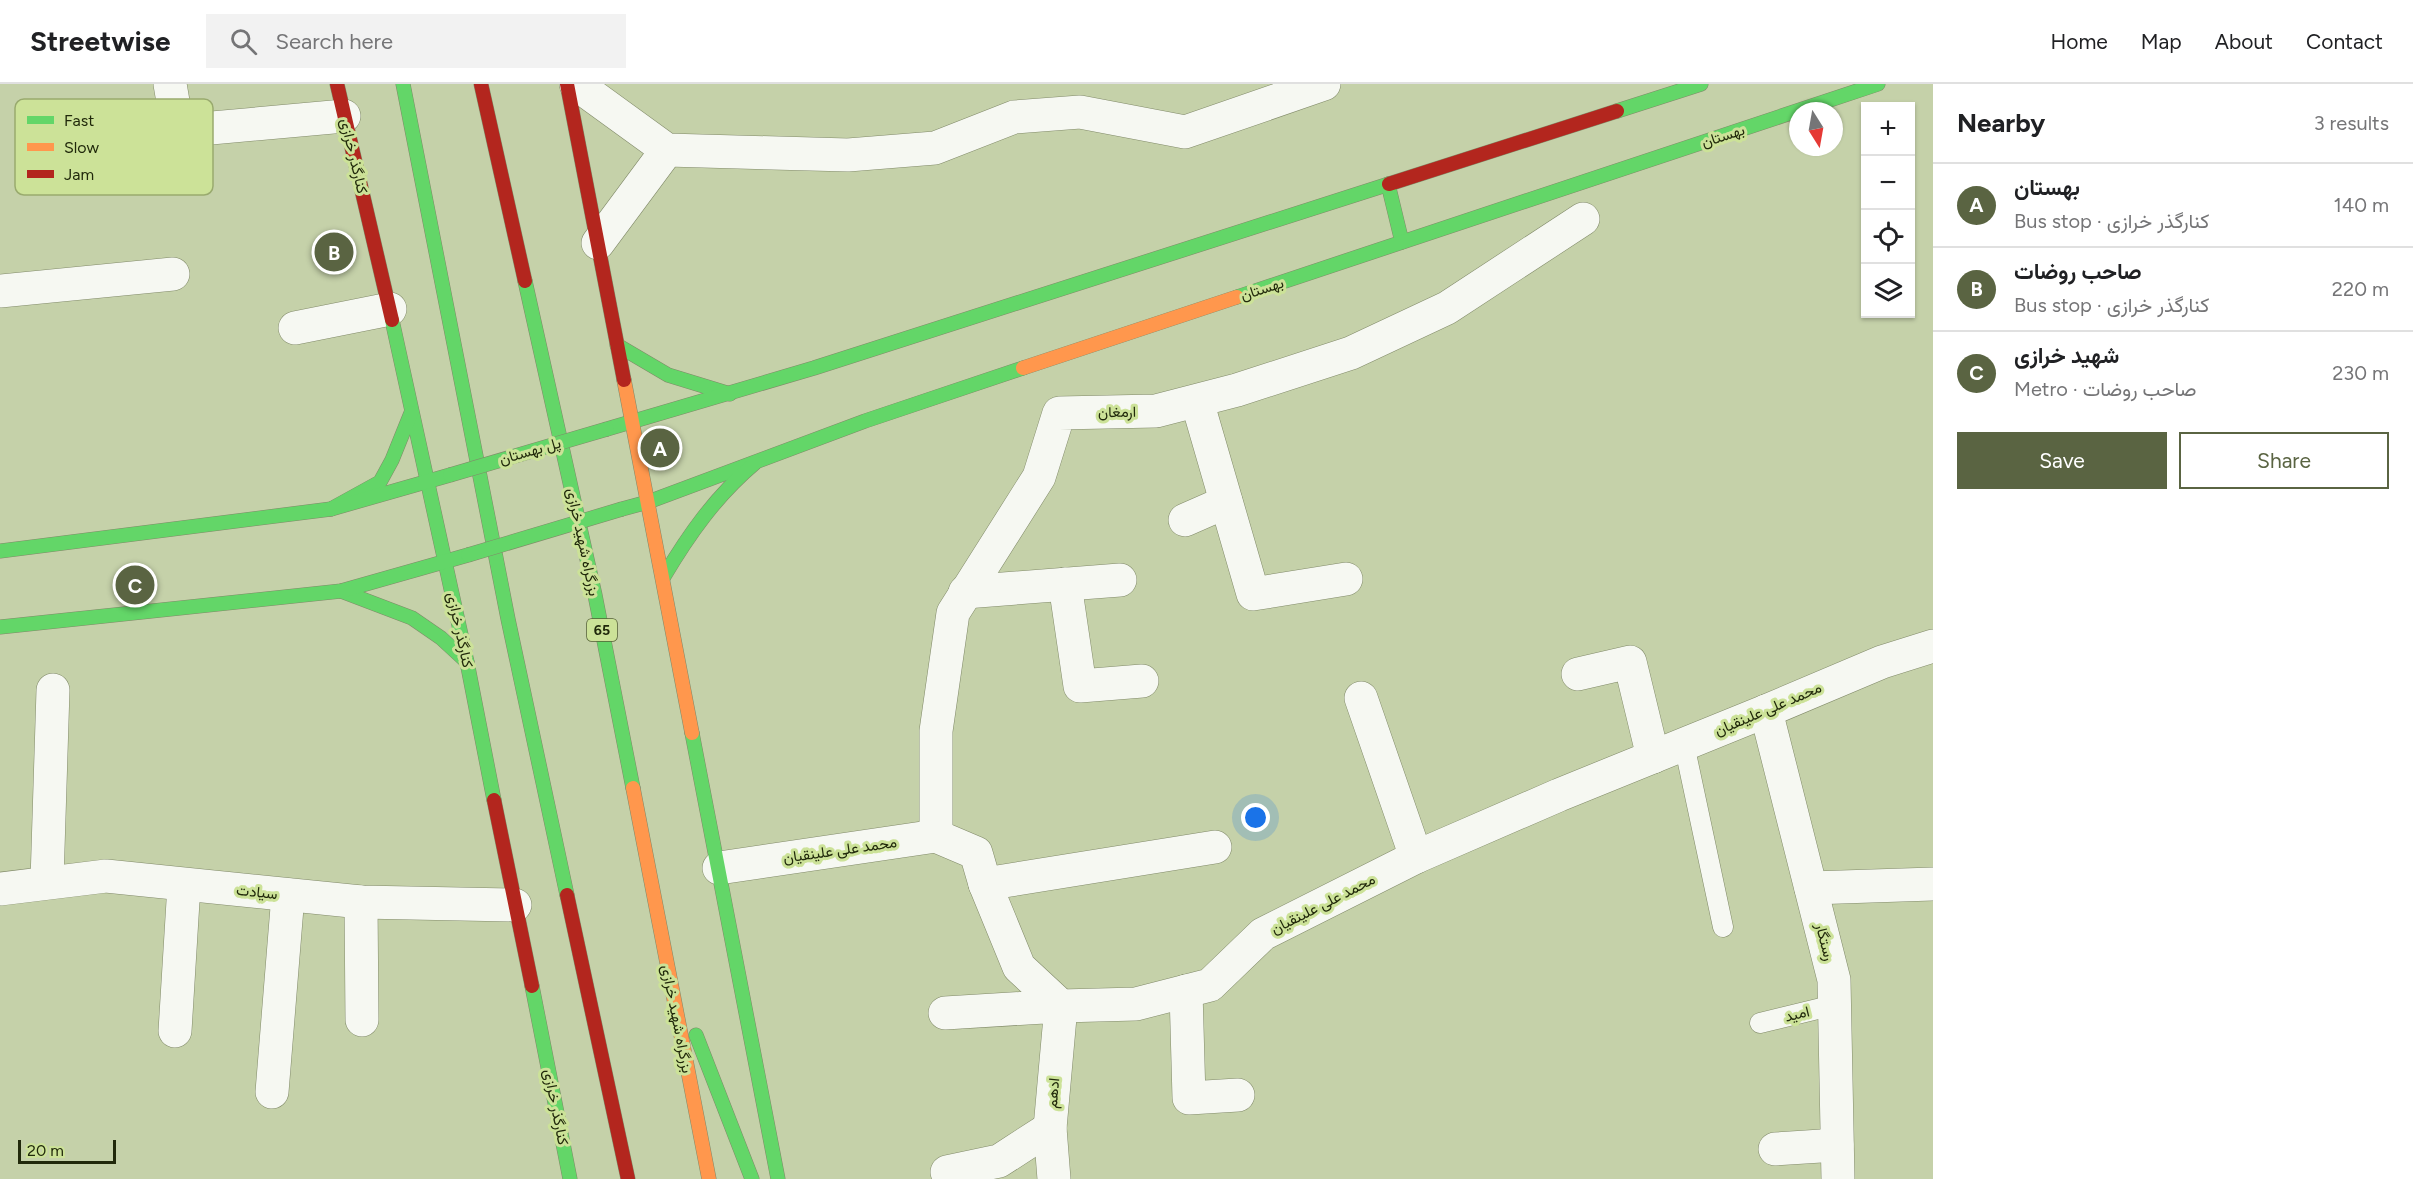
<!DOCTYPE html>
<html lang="en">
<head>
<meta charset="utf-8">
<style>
  :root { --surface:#fff; --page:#f2f2f2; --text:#202124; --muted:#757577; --line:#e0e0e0; --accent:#5a6442 }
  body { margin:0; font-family:Figtree,Vazirmatn,sans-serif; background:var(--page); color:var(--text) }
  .controls { position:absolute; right:18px; top:18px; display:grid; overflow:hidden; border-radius:0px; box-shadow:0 2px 4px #0004 }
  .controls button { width:54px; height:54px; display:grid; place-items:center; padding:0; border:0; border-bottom:2px solid var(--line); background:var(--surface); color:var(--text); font:30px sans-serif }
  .compass { position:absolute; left:1789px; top:18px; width:54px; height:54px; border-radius:50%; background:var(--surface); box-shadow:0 2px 4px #0004; rotate:169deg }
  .scale { position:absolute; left:18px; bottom:15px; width:98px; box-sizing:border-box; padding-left:6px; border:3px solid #21290b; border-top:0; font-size:16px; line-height:21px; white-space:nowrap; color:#21290b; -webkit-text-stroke:4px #cce298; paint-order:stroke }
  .you { position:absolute; left:1256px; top:734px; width:21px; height:21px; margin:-15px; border:4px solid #fff; border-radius:50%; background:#1a73e8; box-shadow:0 0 0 9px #1a73e833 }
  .badge { display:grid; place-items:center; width:39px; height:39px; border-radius:50%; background:var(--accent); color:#fff; font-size:20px; font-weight:700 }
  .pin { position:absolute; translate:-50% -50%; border:3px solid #fff; box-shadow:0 2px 6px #0006 }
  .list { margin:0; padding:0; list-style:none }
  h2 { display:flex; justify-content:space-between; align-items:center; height:78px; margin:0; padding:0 24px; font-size:26px }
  h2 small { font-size:20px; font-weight:400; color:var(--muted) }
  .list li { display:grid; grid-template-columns:39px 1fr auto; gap:18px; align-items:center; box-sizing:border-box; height:84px; padding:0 24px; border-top:2px solid var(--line) }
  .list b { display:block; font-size:22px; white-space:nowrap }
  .list p { margin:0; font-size:20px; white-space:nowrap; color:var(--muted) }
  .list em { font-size:20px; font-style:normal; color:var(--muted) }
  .actions { display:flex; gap:12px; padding:18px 24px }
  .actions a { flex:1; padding:14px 0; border:2px solid var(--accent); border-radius:0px; text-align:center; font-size:21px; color:var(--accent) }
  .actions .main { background:var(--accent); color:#fff }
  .icon { flex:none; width:33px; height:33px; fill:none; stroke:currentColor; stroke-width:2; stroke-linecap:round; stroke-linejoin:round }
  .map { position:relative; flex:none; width:1933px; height:1095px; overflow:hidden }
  header { display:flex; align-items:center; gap:36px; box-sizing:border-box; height:84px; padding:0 30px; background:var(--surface); border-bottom:2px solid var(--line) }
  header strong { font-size:28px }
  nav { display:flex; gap:33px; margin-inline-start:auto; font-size:21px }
  .search { width:420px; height:54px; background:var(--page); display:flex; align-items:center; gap:15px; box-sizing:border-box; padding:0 21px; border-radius:0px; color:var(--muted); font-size:22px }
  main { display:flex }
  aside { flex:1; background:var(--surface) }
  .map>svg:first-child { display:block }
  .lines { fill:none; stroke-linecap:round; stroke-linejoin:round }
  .lane-casing { stroke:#818a69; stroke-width:21 }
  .street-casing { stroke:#818a69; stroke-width:34 }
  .fast-casing { stroke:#818a69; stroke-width:15 }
  .slow-casing { stroke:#818a69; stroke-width:15 }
  .jam-casing { stroke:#818a69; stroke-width:15 }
  .lane { stroke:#f6f8f2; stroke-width:20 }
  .street { stroke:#f6f8f2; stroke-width:33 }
  .fast { stroke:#63d668; stroke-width:14 }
  .slow { stroke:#ff974d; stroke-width:14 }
  .jam { stroke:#b3261e; stroke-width:14 }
  .fast-bridge-casing { stroke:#818a69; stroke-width:15; stroke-linecap:butt }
  .fast-bridge { stroke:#63d668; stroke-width:14 }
  .labels { text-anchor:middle; stroke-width:6; stroke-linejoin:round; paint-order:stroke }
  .shield { fill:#cce298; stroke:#546035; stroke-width:1.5 }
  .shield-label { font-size:14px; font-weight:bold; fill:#21290b }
  .street-label { font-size:15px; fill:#21290b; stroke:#cce298 }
  .key { fill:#cce298; stroke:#99aa6e; stroke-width:1.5 }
  .key-label { font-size:16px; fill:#21290b }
</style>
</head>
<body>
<header>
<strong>Streetwise</strong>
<div class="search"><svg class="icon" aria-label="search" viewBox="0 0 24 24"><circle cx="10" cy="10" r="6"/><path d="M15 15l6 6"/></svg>Search here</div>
<nav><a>Home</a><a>Map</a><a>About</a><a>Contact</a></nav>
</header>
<main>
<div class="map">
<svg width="1933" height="1095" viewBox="0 0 1933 1095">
  <rect width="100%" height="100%" fill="#c5d1a9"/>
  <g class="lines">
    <defs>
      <g id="lane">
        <path d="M1684,660L1723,843"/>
        <path d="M1760,939L1834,921"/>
      </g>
      <g id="street">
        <path d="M170,0L178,47"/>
        <path d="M576,0L667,66L848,71L935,64L1014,33L1080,28L1185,48L1324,0"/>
        <path d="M56,94L166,82L178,47L344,32"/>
        <path d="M598,159L667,66"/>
        <path d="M0,207L173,190"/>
        <path d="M295,244L390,225"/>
        <path d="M1197,317L1253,510L1346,495"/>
        <path d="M1185,436L1226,418"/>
        <path d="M1065,500L1080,602L1142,597"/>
        <path d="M965,508L1120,496"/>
        <path d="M1578,590L1630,578L1653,673"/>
        <path d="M1361,614L1416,773"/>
        <path d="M1766,627L1834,896L1838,1095"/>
        <path d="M936,752V647L953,529L1039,393L1059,329L1156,327L1237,306L1351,269L1447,224L1583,135"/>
        <path d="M719,784L936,752L976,769L985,800L1019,883L1061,922L1136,920L1210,901L1263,850L1416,773L1559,711L1766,627L1882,578L1933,562"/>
        <path d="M47,797L53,606"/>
        <path d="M985,800L1215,763"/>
        <path d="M1811,804L1933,800"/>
        <path d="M0,805L106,792L361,818L515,821"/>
        <path d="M361,818L362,936"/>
        <path d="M1186,907L1189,1014L1238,1011"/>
        <path d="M945,929L1061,922L1050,1044L1054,1095"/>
        <path d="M175,947L184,801"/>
        <path d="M272,1008L288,811"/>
        <path d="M1775,1065L1837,1061"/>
        <path d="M947,1088L999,1077L1050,1044"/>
      </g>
      <g id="fast">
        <path d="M403,0L508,535L567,811"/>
        <path d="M1617,27L1701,0"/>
        <path d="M1388,100L1402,158"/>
        <path d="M525,197L595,511L633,704"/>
        <path d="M1237,213L1878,0"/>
        <path d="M392,236L467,578L494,716"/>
        <path d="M617,261L668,291L730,310"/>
        <path d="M607,345L814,284L1389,100"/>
        <path d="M331,425L380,398L392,376L411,329"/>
        <path d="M622,425L648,418L865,337L1023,284"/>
        <path d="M0,467L331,425L450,391"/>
        <path d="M663,494C689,450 716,412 755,379"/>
        <path d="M341,507L412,534L441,554L467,578"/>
        <path d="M0,543L341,507L468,471"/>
        <path d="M692,649L778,1095"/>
        <path d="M532,902L570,1095"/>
        <path d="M696,951L752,1095"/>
      </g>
      <g id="slow">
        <path d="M1023,284L1237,213"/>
        <path d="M624,296L692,649"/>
        <path d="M633,704L709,1095"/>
      </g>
      <g id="jam">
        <path d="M337,0L392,236"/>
        <path d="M481,0L525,197"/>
        <path d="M567,0L624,296"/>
        <path d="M1389,100L1617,27"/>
        <path d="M494,716L532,902"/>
        <path d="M567,811L628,1095"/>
      </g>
    </defs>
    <!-- lane casing -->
    <use href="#lane" class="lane-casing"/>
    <!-- street casing -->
    <use href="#street" class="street-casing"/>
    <!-- fast casing -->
    <use href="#fast" class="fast-casing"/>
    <!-- slow casing -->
    <use href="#slow" class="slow-casing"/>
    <!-- jam casing -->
    <use href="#jam" class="jam-casing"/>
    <!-- lane -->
    <use href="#lane" class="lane"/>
    <!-- street -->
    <use href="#street" class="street"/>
    <!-- fast -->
    <use href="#fast" class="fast"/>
    <!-- slow -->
    <use href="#slow" class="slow"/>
    <!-- jam -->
    <use href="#jam" class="jam"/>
    <defs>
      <g id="fast-bridge">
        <path d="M450,391L607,345"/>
        <path d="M468,471L622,425"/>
      </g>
    </defs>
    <!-- fast-bridge casing -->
    <use href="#fast-bridge" class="fast-bridge-casing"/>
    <!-- fast-bridge -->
    <use href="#fast-bridge" class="fast-bridge"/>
  </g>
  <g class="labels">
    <!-- shield labels -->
    <rect class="shield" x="587" y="535" width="30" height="22" rx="4.5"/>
    <g class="shield-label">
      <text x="602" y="551">65</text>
    </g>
    <!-- street labels -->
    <g class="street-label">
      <text transform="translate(1723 52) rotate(-18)" y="5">بهستان</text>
      <text transform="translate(354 72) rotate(77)" y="5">کنارگذر خرازی</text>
      <text transform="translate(1262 205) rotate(-18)" y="5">بهستان</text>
      <text transform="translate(1117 328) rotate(-1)" y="5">ارمغان</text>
      <text transform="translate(530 367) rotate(-16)" y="5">پل بهستان</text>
      <text transform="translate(583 458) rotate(78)" y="5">بزرگراه شهید خرازی</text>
      <text transform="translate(460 546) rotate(78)" y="5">کنارگذر خرازی</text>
      <text transform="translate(1768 625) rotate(-23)" y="5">محمد علی علینقیان</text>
      <text transform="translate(840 766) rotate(-8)" y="5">محمد علی علینقیان</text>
      <text transform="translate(257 808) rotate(6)" y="5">سیادت</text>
      <text transform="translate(1323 820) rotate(-27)" y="5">محمد علی علینقیان</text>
      <text transform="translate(1825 858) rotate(76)" y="5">رستگار</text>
      <text transform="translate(1797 930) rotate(-14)" y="5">امید</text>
      <text transform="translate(677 935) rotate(79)" y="5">بزرگراه شهید خرازی</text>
      <text transform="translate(1053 1009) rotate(-85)" y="5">ادهم</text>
      <text transform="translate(556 1023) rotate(79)" y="5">کنارگذر خرازی</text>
    </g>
  </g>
  <!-- legend -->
  <rect x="15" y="15" width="198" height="96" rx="9" class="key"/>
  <rect x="27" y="32" width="27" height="8" fill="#63d668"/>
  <rect x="27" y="59" width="27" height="8" fill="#ff974d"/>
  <rect x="27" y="86" width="27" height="8" fill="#b3261e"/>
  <g class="key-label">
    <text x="64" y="42">Fast</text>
    <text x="64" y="69">Slow</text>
    <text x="64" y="96">Jam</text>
  </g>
</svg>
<div class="controls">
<button>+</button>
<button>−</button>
<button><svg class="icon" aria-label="locate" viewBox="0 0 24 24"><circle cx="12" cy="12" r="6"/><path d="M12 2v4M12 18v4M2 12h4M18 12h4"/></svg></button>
<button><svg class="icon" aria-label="layers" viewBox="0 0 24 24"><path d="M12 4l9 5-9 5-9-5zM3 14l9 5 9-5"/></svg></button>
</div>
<svg class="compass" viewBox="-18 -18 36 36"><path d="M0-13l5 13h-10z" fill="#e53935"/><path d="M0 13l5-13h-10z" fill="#757577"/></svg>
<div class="scale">20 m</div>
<div class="you"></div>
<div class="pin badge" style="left:660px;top:364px">A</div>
<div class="pin badge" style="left:334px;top:168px">B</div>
<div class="pin badge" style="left:135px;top:501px">C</div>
</div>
<aside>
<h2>Nearby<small>3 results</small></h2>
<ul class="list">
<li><span class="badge">A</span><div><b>بهستان</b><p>Bus stop · کنارگذر خرازی</p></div><em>140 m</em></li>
<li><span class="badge">B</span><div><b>صاحب روضات</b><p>Bus stop · کنارگذر خرازی</p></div><em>220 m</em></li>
<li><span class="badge">C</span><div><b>شهید خرازی</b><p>Metro · صاحب روضات</p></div><em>230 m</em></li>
</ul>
<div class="actions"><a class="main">Save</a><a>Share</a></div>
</aside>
</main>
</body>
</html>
